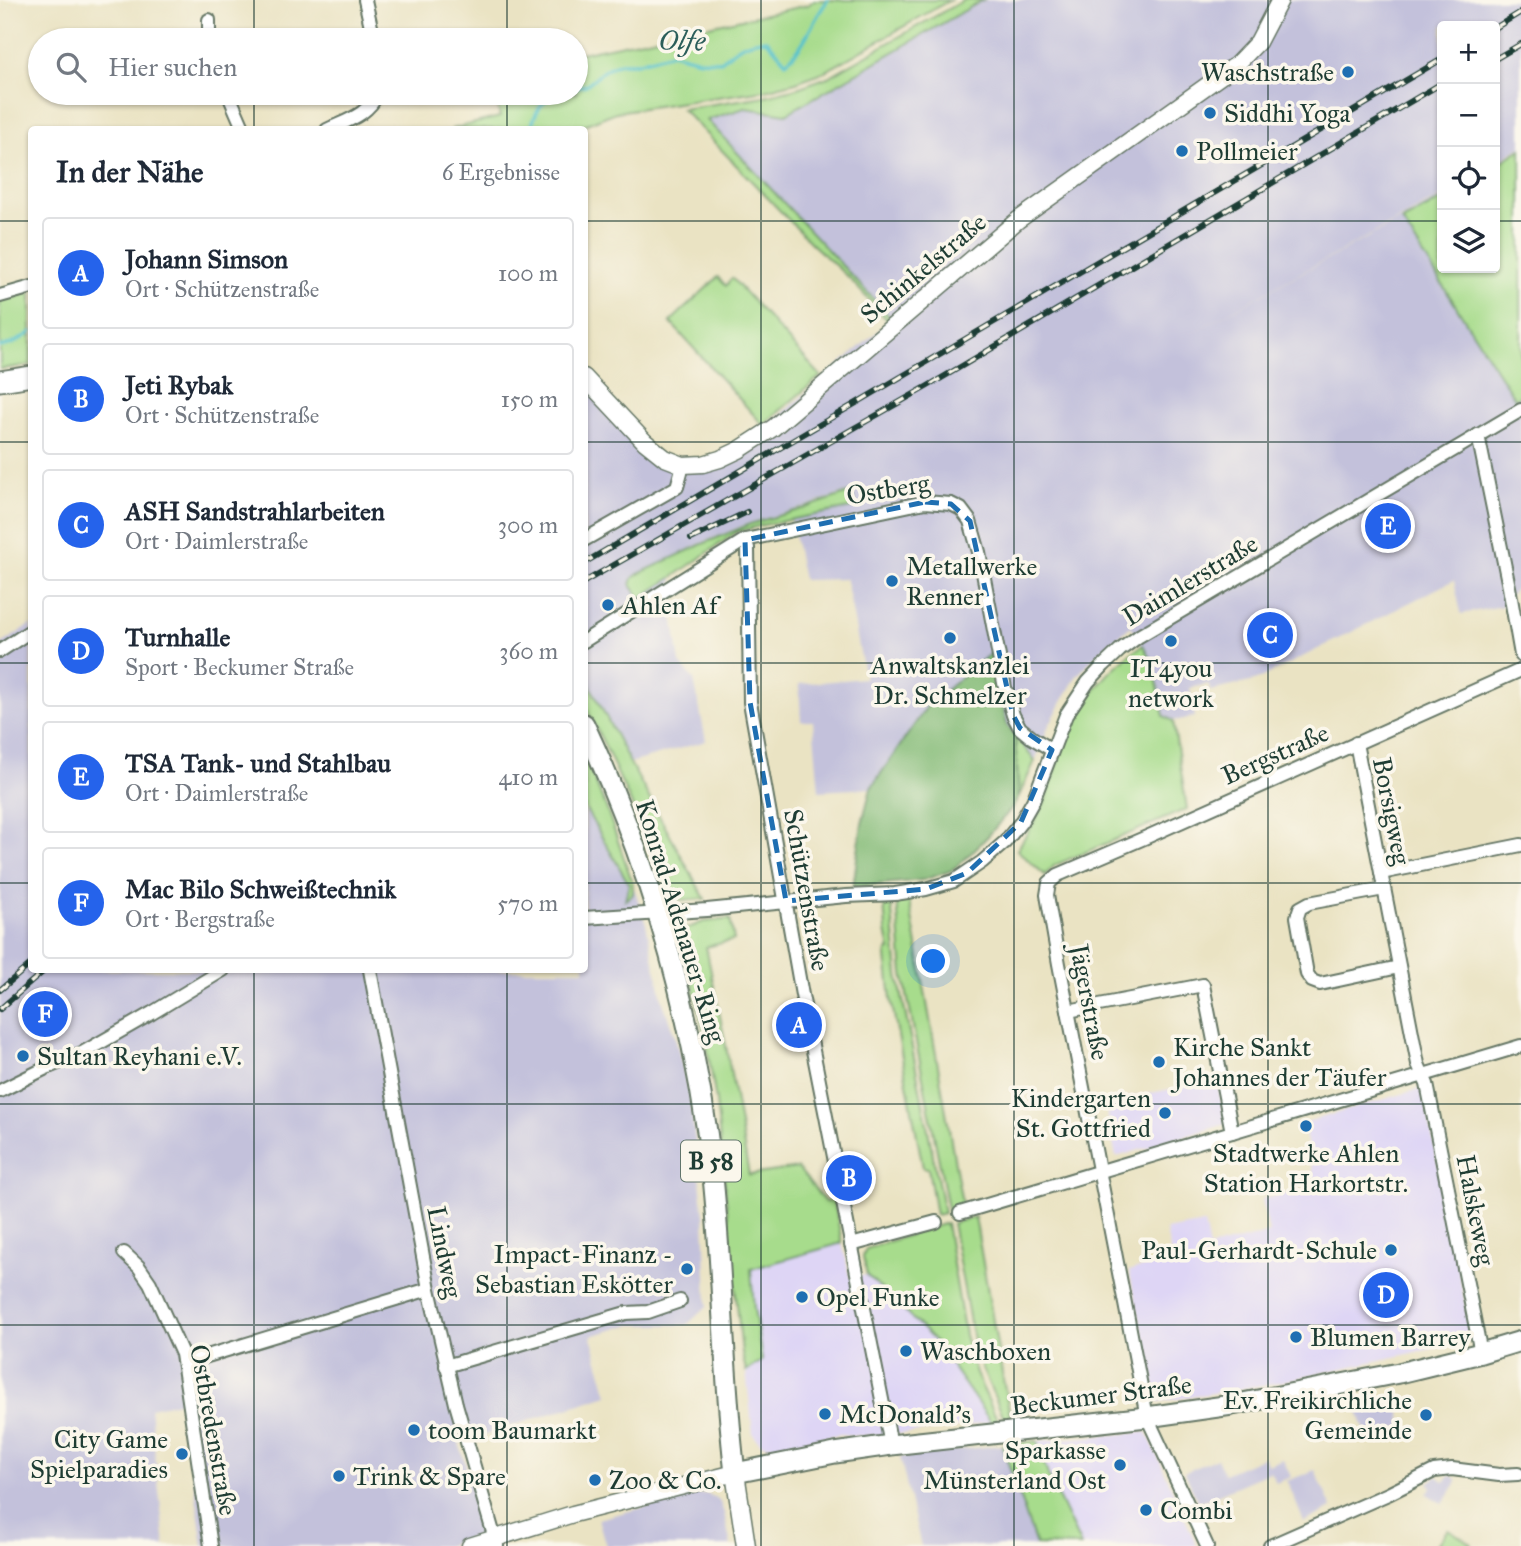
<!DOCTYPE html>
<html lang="de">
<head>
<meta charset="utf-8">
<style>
  :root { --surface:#fff; --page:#f2f2f3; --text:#1f2937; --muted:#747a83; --line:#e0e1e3; --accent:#2563eb }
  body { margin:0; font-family:"IM FELL Great Primer",serif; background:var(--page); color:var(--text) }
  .controls { position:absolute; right:21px; top:21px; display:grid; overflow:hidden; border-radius:7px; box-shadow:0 2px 5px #0004 }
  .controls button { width:63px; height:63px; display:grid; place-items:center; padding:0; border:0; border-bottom:2px solid var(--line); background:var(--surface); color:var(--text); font:35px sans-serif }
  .you { position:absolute; left:934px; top:962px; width:24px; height:24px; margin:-18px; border:5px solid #fff; border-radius:50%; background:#1a73e8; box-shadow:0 0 0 10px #1a73e833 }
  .badge { display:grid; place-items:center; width:46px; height:46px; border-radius:50%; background:var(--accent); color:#fff; font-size:23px; font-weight:700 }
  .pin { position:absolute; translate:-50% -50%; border:4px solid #fff; box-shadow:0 2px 7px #0006 }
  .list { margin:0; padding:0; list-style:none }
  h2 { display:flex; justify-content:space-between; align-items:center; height:91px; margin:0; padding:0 28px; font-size:30px }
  h2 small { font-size:23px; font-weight:400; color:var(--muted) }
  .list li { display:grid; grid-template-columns:46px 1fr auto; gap:21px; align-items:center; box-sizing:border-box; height:112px; margin:0 14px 14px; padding:0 14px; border:2px solid var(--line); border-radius:7px }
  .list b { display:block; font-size:26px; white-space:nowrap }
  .list p { margin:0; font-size:23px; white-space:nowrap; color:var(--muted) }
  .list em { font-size:23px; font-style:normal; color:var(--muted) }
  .icon { flex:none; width:38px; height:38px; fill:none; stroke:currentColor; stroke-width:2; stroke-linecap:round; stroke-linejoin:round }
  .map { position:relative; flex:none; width:1521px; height:1546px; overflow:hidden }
  .search { position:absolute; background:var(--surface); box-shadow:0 2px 5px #0004; left:28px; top:28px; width:560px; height:77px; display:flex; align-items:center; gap:18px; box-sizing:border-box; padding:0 24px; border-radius:38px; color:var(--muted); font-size:26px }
  .panel { position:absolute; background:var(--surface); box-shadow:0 2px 5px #0004; left:28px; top:126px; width:560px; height:847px; border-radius:7px }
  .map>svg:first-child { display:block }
  .built { fill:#ded5f5 }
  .industrial { fill:#c3c1db }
  .green { fill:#a7dc8c; stroke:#638c60; stroke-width:2 }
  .forest { fill:#85bc78; stroke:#527c56; stroke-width:2 }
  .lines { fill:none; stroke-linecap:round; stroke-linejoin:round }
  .stream { stroke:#53c1cb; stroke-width:3.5 }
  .minor-casing { stroke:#676; stroke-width:16 }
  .tertiary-casing { stroke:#676; stroke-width:19 }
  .secondary-casing { stroke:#676; stroke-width:21 }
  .primary-casing { stroke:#676; stroke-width:23 }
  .minor { stroke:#fff; stroke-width:12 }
  .tertiary { stroke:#fff; stroke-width:16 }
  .secondary { stroke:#fff; stroke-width:18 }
  .primary { stroke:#fff; stroke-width:19 }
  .rail-casing { stroke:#1f3d34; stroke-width:6 }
  .rail { stroke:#fbf7ec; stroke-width:3.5; stroke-dasharray:10; stroke-linecap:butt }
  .marked { fill:none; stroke:#1f6fb2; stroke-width:5; stroke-dasharray:14 9; stroke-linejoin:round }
  .grid { fill:none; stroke:#1f3d34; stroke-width:2; stroke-opacity:0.55 }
  .poi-dot { fill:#1f6fb2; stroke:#fbf7ec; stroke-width:2.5 }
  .labels { text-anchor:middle; stroke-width:7; stroke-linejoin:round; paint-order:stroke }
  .shield { fill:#fbf7ec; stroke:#61756b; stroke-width:2 }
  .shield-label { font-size:24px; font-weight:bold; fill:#1f3d34 }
  .poi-label { font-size:26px; fill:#1f3d34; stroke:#fbf7ec; text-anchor:start }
  .street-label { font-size:26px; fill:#1f3d34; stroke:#fbf7ec }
  .water-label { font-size:28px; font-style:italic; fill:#2c5e5a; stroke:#fbf7ec }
</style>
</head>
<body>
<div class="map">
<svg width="1521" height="1546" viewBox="0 0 1521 1546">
  <rect width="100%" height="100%" fill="#fbf7ec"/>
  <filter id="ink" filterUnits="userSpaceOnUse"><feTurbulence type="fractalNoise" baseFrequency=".0143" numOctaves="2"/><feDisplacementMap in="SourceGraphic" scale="14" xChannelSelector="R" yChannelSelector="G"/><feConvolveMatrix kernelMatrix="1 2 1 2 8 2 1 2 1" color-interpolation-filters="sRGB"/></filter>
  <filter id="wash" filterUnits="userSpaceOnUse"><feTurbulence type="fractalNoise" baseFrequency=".00686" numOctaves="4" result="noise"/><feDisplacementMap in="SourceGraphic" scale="28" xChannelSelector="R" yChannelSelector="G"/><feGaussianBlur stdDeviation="1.57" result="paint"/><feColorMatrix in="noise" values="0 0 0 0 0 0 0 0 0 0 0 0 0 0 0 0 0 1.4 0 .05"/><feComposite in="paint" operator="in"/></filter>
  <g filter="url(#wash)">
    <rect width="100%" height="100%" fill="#eae3c3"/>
    <!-- built -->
    <g class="built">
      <path d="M1217,1080L1226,1124L1116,1157L1105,1102Z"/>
      <path d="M1423,1088L1472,1340L1275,1383L1158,1402L1129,1271L1172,1261L1166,1230L1204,1223L1209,1248L1269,1233L1262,1199L1316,1187L1303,1123Z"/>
      <path d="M842,1243L850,1278L867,1275L933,1339L991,1422L946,1429L899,1434L861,1436L840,1434L773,1447L761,1444L753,1434L746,1371L762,1360L754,1308L751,1269Z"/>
      <path d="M1147,1432L1197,1546H1081L1048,1475L1037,1441Z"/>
    </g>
    <!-- industrial -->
    <g class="industrial">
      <path d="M984,0H1521V147L1495,164V26H1442V196L1182,338L1442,197V268H1495V165L1521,149V586L1517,587L1502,606L1461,614L1454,580L1255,681L1210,691L1209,684L1190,688L1195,717L1173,721L1164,716L1154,666L1131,626L1097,654L1076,677L1048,727L1035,761L1007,725L992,654L928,705L871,788L819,791L813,721H801L799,684L865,678L846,579L803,580L791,520L856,507L850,491L804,507L749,523L699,544L633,577L631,585L640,598L673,577L671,602L680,663L694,680L706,741L630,763L585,674L584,386L661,465L724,464L892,319L707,120L745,108L786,114Z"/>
      <path d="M31,624L32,970H584L585,753L607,806L646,924L663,1003L675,1037L690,1098L704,1215L707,1306L687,1325H629L591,1336L608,1395L459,1443L486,1533L445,1546H203L183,1401L150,1408L165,1546H0V645Z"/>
      <path d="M1400,1401L1402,1426L1397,1427L1368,1439L1357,1409Z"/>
      <path d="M1002,1445L1037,1546H921L900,1457Z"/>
      <path d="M1264,1457L1268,1465L1283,1459L1291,1477L1276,1483L1270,1472L1198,1503L1185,1472L1217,1458L1224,1474Z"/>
      <path d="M1315,1470L1332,1508L1304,1522L1287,1481Z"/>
      <path d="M1450,1475L1458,1480L1443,1504L1427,1494L1432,1486L1428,1483L1437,1476L1445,1482Z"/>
      <path d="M697,1494H707L719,1500L724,1513L731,1546H606L598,1519Z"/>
    </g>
    <!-- green -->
    <g class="green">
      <path d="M814,0H950L826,71L796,82L765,90L616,112L574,129H451L500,117L495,93H576V54L808,5Z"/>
      <path d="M964,0H983L786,114L745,108L707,120L892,319L888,321L850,279L811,243L682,109L765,96L797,88L828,77Z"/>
      <path d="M1521,149V395L1515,399L1402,221L1442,200V268H1495V166Z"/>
      <path d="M718,277L726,286L732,278L821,376L763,425L670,322Z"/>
      <path d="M31,292V365L0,369V301Z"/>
      <path d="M851,492L856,507L763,525L737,532L673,577L640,598L631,585L633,578L638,574L700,545L750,524L805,508Z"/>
      <path d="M1143,645L1154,666L1164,716L1173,721L1187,809L1055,865L1045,875L1017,850C1026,834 1037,819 1044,803C1053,783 1057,761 1065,741C1080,703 1109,667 1143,645Z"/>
      <path d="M584,674L630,763L705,899L675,900L605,746L585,706Z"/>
      <path d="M1015,736L1035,761L1019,796Z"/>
      <path d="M584,756L606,807L633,884V894L625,900L629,884L585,808Z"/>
      <path d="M909,900L963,1209L949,1213L903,974L897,901Z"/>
      <path d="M891,901L898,975L944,1213L936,1215L928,1168H923L891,999L886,957L887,951L890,950L886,930L884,902Z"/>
      <path d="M730,919L734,940L706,947L726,1046L749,1175L798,1168L825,1202L834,1201L842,1243L751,1269L754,1308L762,1361L746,1371L742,1353L716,1101L706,1041L682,939L686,929L703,922Z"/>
      <path d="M975,1217L1003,1379L1011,1419L1005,1420L982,1369L971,1328L952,1223Z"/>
      <path d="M946,1223L965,1335L976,1374L998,1421L991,1422L933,1339L867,1275L863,1257L866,1249Z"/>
      <path d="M1037,1441L1048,1475L1081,1546L1036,1545L1002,1445Z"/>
      <path d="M1448,1529L1472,1544L1471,1546H1436Z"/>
    </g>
    <!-- forest -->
    <path class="forest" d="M991,653L1007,724L1015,736L1019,796L1012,808L989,835L962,862L950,871L923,880L853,887L862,823L871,788L928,705Z"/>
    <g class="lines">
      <!-- stream -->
      <g class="stream">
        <path d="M576,87L586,85L606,69L620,63H636L672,53L700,60L721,61C736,48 746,40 767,40L786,62C806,46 812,20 828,0"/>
        <path d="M531,130C534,113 542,100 557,93"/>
        <path d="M0,347L12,344L32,332"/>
      </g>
    </g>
  </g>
  <g filter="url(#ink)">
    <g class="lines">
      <defs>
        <g id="minor">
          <path d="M365,0L374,40"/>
          <path d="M209,40V20"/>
          <path d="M228,93L244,130"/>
          <path d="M327,130C348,120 368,115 378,93"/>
          <path d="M0,296L32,287"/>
          <path d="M1478,435L1509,587L1521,655"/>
          <path d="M584,540L677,487L683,465"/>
          <path d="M745,540L748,548L750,702L802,995L891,1445"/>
          <path d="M584,641L745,540L925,502L951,504L961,509L970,521L979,552L1005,688L1013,715L1020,728L1031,737L1052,750"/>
          <path d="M0,651L32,630"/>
          <path d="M1356,743L1418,1064L1427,1084L1481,1353"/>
          <path d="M1381,873L1521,845"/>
          <path d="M1384,889L1309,903L1300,908L1297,917L1307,974L1312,981L1320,984L1399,967"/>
          <path d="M584,918L707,910L846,896L895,894L926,889L954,881L982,862L1005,842L1021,822L1033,801L1066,715L1088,682L1104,665L1120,650L1139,636L1521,410"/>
          <path d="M370,970L429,1289L456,1404L497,1546"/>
          <path d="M1068,1011L1203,985L1232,1132"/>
          <path d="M0,1091L44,1069L84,1052L152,1013L223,970"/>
          <path d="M960,1213L1521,1046"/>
          <path d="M851,1245L936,1222"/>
          <path d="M124,1253L139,1267L150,1283L182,1354L211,1546"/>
          <path d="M184,1363L429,1289"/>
          <path d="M446,1366L626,1313L648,1312L680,1301"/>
          <path d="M1207,1546L1147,1417L1059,964L1047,895L1049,883L1058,875L1149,836L1521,670"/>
          <path d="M1270,1546L1388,1494L1434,1471L1452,1469L1499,1475L1518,1474"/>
        </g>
        <g id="tertiary">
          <path d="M584,377L645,442L665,458L683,465L703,464L720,459L739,450L773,428L1018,220L1236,65L1258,42L1280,0"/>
          <path d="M470,1546L573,1514L735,1473"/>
        </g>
        <path id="secondary" d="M735,1473L746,1546"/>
        <g id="primary">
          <path d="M0,381L32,376"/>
          <path d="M584,724C651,867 695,1021 713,1177C723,1275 723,1375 735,1473L835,1453L891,1445L1147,1417L1232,1405L1399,1373L1481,1353L1521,1341"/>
        </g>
      </defs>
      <!-- minor casing -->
      <use href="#minor" class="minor-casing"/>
      <!-- tertiary casing -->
      <use href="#tertiary" class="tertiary-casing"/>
      <!-- secondary casing -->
      <use href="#secondary" class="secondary-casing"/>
      <!-- primary casing -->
      <use href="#primary" class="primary-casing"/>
      <!-- minor -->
      <use href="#minor" class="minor"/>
      <!-- tertiary -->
      <use href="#tertiary" class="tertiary"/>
      <!-- secondary -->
      <use href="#secondary" class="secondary"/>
      <!-- primary -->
      <use href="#primary" class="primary"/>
      <defs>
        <g id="rail">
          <path d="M1495,28L1521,12"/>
          <path d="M1495,59L1521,44"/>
          <path d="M691,539L747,512"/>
          <path d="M584,563L1442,59"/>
          <path d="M584,582L928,386L1442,83"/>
          <path d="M0,990L32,963"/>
          <path d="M0,1009L45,970"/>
        </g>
      </defs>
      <!-- rail casing -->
      <use href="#rail" class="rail-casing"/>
      <!-- rail -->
      <use href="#rail" class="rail"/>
    </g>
  </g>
  <!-- marked area -->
  <path class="marked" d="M925,502L951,504L970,521L1013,715L1020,728L1052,750L1021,822L967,873L926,889L786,901L750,702L745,540Z"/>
  <!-- grid -->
  <path class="grid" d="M254,0V40M507,0V40M761,0V1546M1014,0V1546M1268,0V1546M254,93V130M507,93V130M0,221H32M584,221H1442M1495,221H1521M0,442H32M584,442H1521M0,663H32M584,663H1521M0,883H32M584,883H1521M254,970V1546M507,970V1546M0,1104H1521M0,1325H1521"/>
  <!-- markers -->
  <g class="poi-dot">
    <circle cx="1348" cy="72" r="7"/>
    <circle cx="1210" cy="113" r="7"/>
    <circle cx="1182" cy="151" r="7"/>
    <circle cx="892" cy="581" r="7"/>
    <circle cx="608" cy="605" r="7"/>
    <circle cx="950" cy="638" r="7"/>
    <circle cx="1171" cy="641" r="7"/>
    <circle cx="23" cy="1056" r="7"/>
    <circle cx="1159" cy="1062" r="7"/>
    <circle cx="1165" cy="1113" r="7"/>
    <circle cx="1306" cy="1126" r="7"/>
    <circle cx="1391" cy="1250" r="7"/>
    <circle cx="687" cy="1269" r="7"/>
    <circle cx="802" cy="1297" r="7"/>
    <circle cx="1296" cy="1337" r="7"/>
    <circle cx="906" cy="1351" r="7"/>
    <circle cx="825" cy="1414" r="7"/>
    <circle cx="1426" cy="1415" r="7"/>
    <circle cx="414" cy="1430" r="7"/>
    <circle cx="182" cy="1454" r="7"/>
    <circle cx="1120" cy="1465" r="7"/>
    <circle cx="339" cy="1476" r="7"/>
    <circle cx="595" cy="1480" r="7"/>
    <circle cx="1146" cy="1510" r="7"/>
  </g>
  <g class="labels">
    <!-- shield labels -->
    <rect class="shield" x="681" y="1140.5" width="60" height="41" rx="5"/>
    <g class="shield-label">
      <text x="711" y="1169">B 58</text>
    </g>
    <!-- poi labels -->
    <g class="poi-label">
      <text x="1334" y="81" text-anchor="end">Waschstraße</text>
      <text x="1224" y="122">Siddhi Yoga</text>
      <text x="1196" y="160">Pollmeier</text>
      <text x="906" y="575">Metallwerke<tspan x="906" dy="30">Renner</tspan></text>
      <text x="622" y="614">Ahlen Af</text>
      <text x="950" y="674" text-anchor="middle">Anwaltskanzlei<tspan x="950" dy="30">Dr. Schmelzer</tspan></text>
      <text x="1171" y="677" text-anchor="middle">IT4you<tspan x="1171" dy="30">network</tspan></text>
      <text x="1173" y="1056">Kirche Sankt<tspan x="1173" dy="30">Johannes der Täufer</tspan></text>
      <text x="37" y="1065">Sultan Reyhani e.V.</text>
      <text x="1151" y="1107" text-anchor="end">Kindergarten<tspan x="1151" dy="30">St. Gottfried</tspan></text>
      <text x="1306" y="1162" text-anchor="middle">Stadtwerke Ahlen<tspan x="1306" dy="30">Station Harkortstr.</tspan></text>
      <text x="1377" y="1259" text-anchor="end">Paul-Gerhardt-Schule</text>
      <text x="673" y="1263" text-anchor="end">Impact-Finanz -<tspan x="673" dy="30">Sebastian Eskötter</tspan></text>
      <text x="816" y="1306">Opel Funke</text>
      <text x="1310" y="1346">Blumen Barrey</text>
      <text x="920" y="1360">Waschboxen</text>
      <text x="1412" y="1409" text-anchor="end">Ev. Freikirchliche<tspan x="1412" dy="30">Gemeinde</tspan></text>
      <text x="839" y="1423">McDonald's</text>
      <text x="428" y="1439">toom Baumarkt</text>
      <text x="168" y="1448" text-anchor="end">City Game<tspan x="168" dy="30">Spielparadies</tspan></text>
      <text x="1106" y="1459" text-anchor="end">Sparkasse<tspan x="1106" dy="30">Münsterland Ost</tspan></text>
      <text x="353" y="1485">Trink &amp; Spare</text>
      <text x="609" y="1489">Zoo &amp; Co.</text>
      <text x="1160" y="1519">Combi</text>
    </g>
    <!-- street labels -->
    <g class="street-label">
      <text transform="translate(923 268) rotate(-40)" y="9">Schinkelstraße</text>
      <text transform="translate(888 489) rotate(-9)" y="9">Ostberg</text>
      <text transform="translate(1190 580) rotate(-31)" y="9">Daimlerstraße</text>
      <text transform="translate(1275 754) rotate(-24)" y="9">Bergstraße</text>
      <text transform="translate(1392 811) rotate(79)" y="9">Borsigweg</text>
      <text transform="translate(807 890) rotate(80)" y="9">Schützenstraße</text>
      <text transform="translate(681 921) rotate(73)" y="9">Konrad-Adenauer-Ring</text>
      <text transform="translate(1090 1002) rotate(79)" y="9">Jägerstraße</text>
      <text transform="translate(1476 1210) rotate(79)" y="9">Halskeweg</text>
      <text transform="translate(445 1252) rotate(79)" y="9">Lindweg</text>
      <text transform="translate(1101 1395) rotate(-7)" y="9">Beckumer Straße</text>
      <text transform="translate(214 1430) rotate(80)" y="9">Ostbredenstraße</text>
    </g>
    <!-- water labels -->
    <g class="water-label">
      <text transform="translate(682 40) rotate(2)" y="10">Olfe</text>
    </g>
  </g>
</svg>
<div class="controls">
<button>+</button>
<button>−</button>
<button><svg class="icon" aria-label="locate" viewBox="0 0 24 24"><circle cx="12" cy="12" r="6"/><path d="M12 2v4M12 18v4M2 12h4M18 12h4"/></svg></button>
<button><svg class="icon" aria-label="layers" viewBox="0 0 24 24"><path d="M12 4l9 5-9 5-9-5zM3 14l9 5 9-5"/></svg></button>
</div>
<div class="you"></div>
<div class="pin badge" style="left:799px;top:1025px">A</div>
<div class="pin badge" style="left:849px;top:1178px">B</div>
<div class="pin badge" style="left:1270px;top:635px">C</div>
<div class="pin badge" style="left:1386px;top:1295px">D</div>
<div class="pin badge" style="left:1388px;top:526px">E</div>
<div class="pin badge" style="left:45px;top:1014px">F</div>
<div class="search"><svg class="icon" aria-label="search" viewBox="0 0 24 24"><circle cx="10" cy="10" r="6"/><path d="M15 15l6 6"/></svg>Hier suchen</div>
<section class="panel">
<h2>In der Nähe<small>6 Ergebnisse</small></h2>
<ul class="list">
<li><span class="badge">A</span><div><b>Johann Simson</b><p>Ort · Schützenstraße</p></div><em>100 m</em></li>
<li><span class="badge">B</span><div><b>Jeti Rybak</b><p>Ort · Schützenstraße</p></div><em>150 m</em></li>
<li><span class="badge">C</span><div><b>ASH Sandstrahlarbeiten</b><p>Ort · Daimlerstraße</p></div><em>300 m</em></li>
<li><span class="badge">D</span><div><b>Turnhalle</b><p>Sport · Beckumer Straße</p></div><em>360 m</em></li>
<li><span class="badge">E</span><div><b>TSA Tank- und Stahlbau</b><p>Ort · Daimlerstraße</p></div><em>410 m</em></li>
<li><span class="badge">F</span><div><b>Mac Bilo Schweißtechnik</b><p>Ort · Bergstraße</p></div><em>570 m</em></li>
</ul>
</section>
</div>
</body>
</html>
